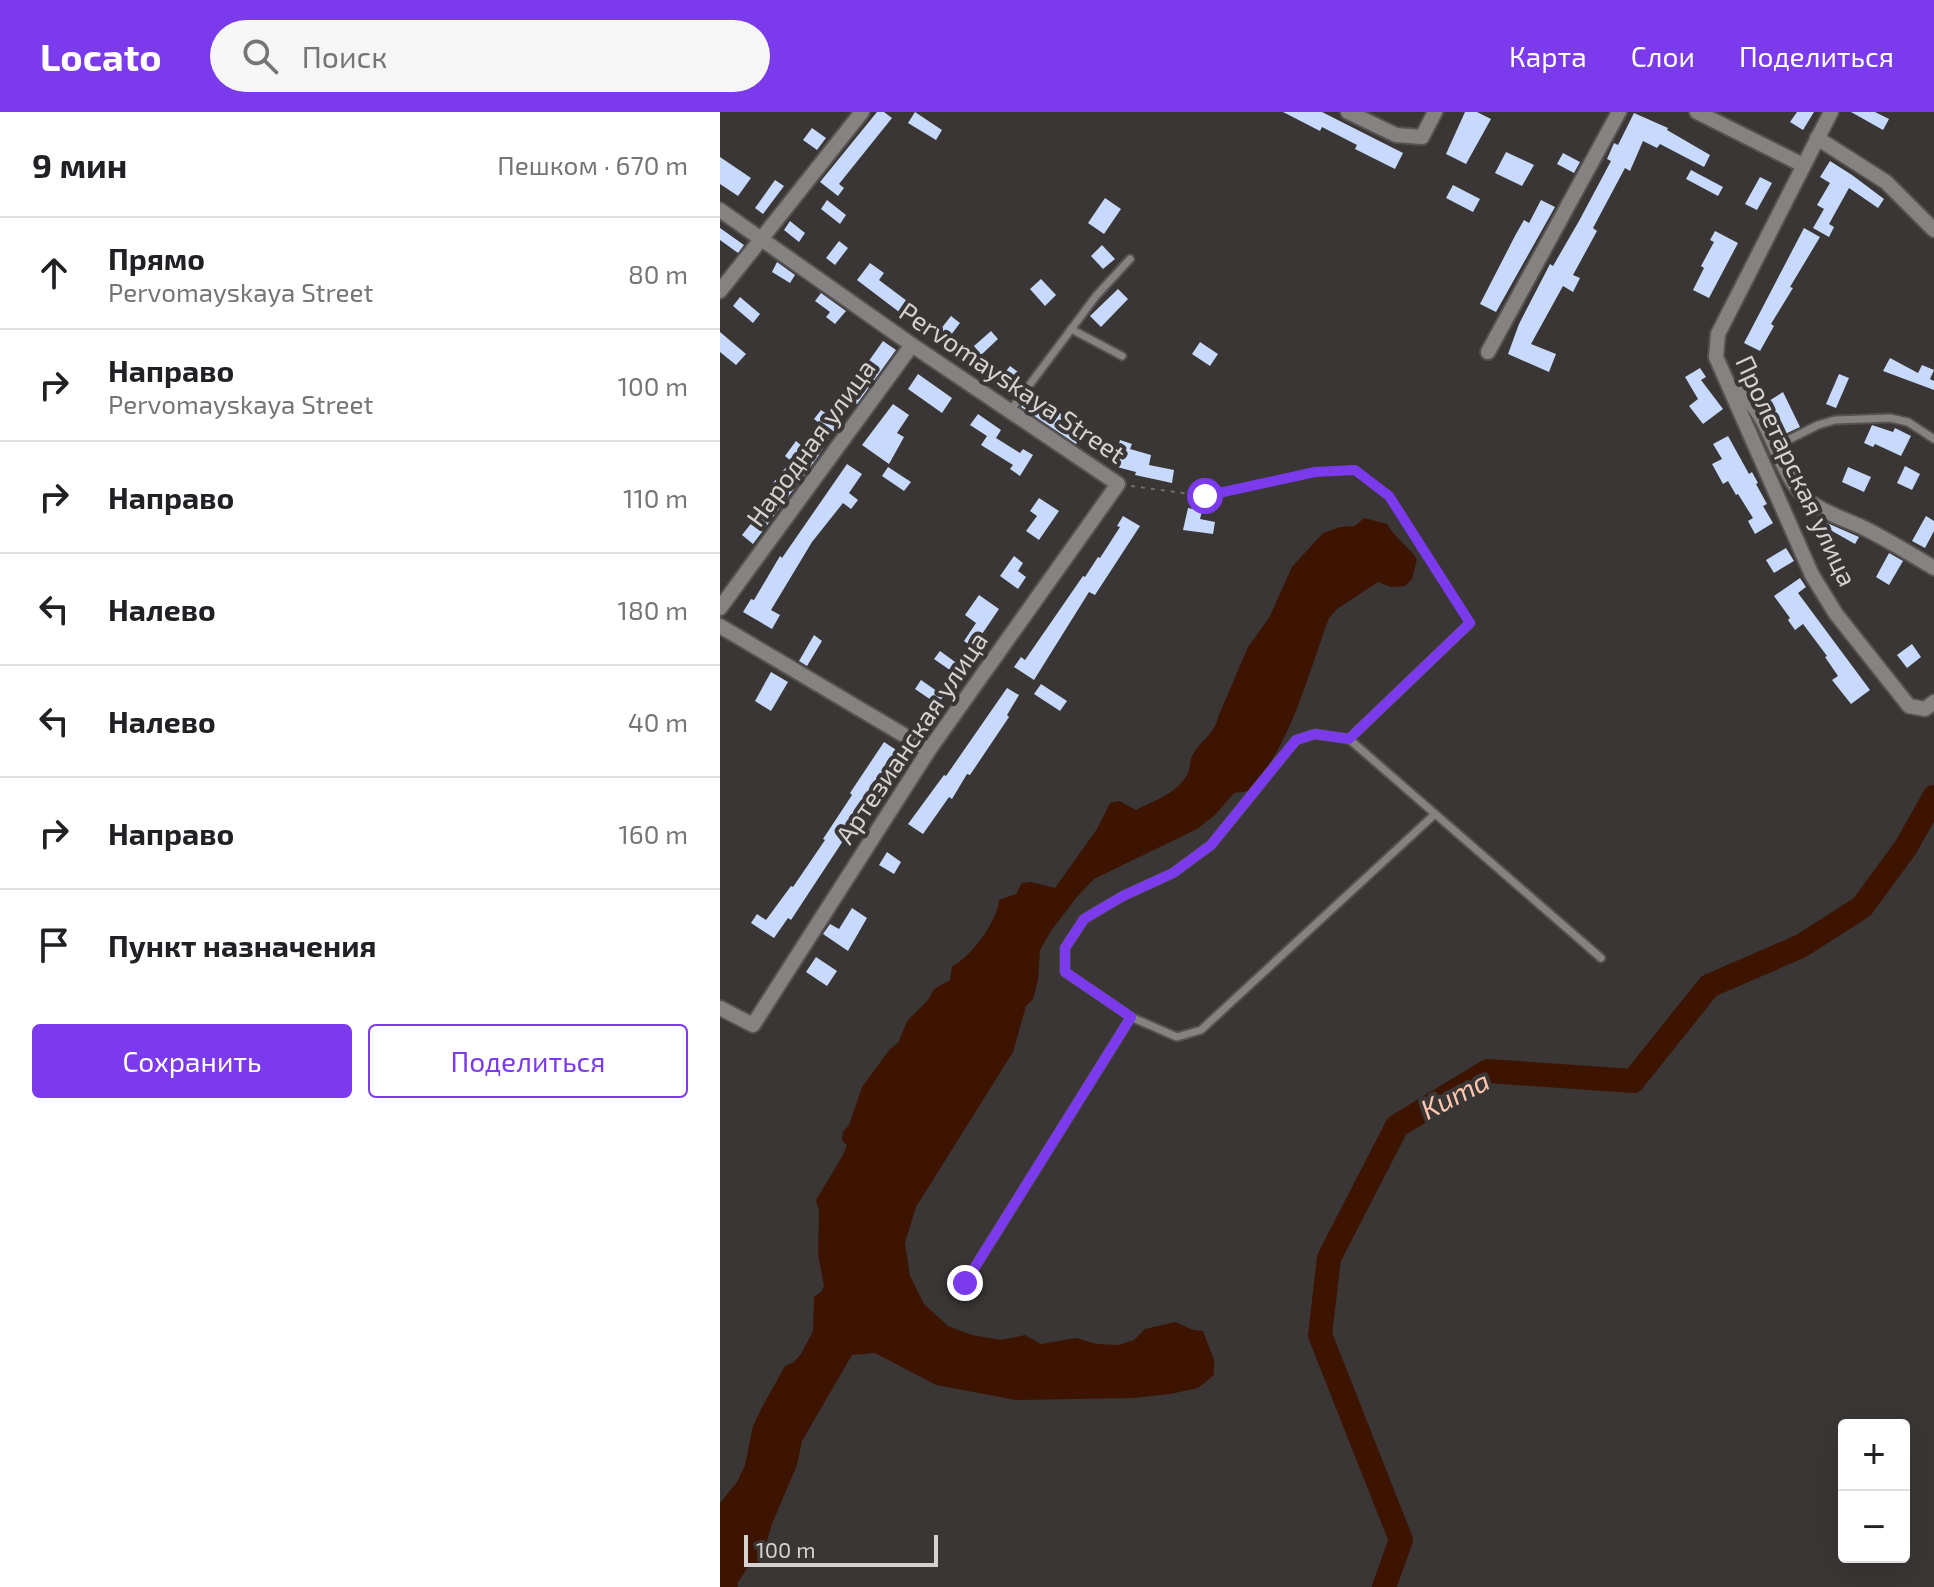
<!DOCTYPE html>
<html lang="ru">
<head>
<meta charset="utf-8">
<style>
  :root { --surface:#fff; --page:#f6f6f6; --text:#202124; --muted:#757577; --line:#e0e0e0; --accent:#7c3aed }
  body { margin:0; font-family:"Exo 2",sans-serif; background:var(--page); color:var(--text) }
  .controls { position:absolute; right:24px; bottom:24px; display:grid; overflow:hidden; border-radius:8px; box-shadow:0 8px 32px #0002 }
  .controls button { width:72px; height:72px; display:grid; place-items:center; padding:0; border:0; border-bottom:2px solid var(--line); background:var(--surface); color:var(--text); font:40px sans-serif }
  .scale { position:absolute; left:24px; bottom:20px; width:194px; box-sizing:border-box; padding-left:8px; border:4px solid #d5d2d1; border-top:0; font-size:22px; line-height:28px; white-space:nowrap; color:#d5d2d1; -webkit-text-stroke:6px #3a3635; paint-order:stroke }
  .stop { position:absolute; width:24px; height:24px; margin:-18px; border:6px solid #7c3aed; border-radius:50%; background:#fff }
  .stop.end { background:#7c3aed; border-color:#fff; box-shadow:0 2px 8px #0008 }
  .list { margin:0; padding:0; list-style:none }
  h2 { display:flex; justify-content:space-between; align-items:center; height:104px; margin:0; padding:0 32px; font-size:34px }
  h2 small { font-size:26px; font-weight:400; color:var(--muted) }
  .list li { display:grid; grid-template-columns:52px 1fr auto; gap:24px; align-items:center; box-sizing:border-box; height:112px; padding:0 32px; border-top:2px solid var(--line) }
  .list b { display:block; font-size:30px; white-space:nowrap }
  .list p { margin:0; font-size:26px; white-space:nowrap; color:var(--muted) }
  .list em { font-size:26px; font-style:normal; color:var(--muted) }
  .actions { display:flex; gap:16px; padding:24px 32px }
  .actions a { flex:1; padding:18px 0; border:2px solid var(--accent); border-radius:8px; text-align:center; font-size:28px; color:var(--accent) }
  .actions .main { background:var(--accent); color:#fff }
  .icon { flex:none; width:44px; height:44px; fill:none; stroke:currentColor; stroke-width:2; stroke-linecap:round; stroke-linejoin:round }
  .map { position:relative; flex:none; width:1214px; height:1475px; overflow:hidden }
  header { display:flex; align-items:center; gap:48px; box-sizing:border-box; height:112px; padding:0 40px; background:var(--accent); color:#fff }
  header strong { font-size:38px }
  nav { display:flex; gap:44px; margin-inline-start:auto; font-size:28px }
  .search { width:560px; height:72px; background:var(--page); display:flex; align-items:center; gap:20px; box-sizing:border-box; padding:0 28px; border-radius:44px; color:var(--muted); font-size:30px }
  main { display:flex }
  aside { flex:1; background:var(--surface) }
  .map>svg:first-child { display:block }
  .water { fill:#3c1401 }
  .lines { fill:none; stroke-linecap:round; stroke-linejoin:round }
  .river { stroke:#3c1401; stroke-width:24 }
  .building { fill:#c7d9fc }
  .service-casing { stroke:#565251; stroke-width:11 }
  .minor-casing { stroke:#565251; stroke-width:18 }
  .path { stroke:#706d6c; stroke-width:2; stroke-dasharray:4 6; stroke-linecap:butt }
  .service { stroke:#858382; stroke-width:7 }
  .minor { stroke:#858382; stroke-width:14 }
  .route { stroke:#7c3aed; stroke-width:10 }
  .labels { text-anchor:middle; stroke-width:8; stroke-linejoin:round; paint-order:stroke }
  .street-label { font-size:26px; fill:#d5d2d1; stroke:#3a3635 }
  .water-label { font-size:28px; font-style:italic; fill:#fdc6ae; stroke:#3a3635 }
</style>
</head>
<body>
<header>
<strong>Locato</strong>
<div class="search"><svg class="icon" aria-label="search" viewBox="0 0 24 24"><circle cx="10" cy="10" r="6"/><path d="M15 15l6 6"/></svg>Поиск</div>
<nav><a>Карта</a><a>Слои</a><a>Поделиться</a></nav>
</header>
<main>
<aside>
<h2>9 мин<small>Пешком · 670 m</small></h2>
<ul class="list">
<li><svg class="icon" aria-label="ahead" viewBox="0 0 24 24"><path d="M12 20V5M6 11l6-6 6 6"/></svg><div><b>Прямо</b><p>Pervomayskaya Street</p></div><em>80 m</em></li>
<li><svg class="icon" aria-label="right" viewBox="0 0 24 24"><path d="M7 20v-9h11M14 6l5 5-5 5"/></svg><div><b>Направо</b><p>Pervomayskaya Street</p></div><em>100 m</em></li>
<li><svg class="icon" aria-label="right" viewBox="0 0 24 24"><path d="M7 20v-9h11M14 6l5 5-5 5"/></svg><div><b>Направо</b></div><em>110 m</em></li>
<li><svg class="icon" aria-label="left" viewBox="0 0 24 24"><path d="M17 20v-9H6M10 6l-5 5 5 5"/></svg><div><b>Налево</b></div><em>180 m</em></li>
<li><svg class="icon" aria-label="left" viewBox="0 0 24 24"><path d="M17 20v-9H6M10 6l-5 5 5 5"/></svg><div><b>Налево</b></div><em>40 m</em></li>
<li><svg class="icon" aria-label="right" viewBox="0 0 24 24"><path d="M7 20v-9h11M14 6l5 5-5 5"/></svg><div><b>Направо</b></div><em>160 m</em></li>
<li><svg class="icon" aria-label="arrive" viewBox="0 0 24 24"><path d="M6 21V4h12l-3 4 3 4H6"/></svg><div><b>Пункт назначения</b></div></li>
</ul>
<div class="actions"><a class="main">Сохранить</a><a>Поделиться</a></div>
</aside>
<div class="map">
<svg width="1214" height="1475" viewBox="0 0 1214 1475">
  <rect width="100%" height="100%" fill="#3a3635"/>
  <!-- water -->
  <path class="water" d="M644,406L667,412C675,426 688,434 697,447L692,467L685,474L671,475L658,470L617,497L609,506C587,565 572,631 529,679L514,681L495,703L477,717L374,767L356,786L331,819L320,838L318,868L313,887L306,894L293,940L196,1095L185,1131L190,1164L204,1192L228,1214L252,1223L281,1228L305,1223L321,1232L356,1226L377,1232L398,1233L414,1228L425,1217L455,1210L473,1218L483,1219L494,1248V1263L478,1276L450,1282L413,1286L296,1288L216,1273L155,1241L132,1243L82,1329L77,1353L52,1412L41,1449L28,1455L17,1472L18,1475H0V1391L17,1370L25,1353L33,1314L41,1297L65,1254L74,1250L81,1242L93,1219L94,1185L101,1180L104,1174L98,1142L99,1099L96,1088L123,1043L127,1033L122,1028L123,1020L129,1013L142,975L170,937L178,931L187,909L208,888L214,877L230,868L232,854C250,847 278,808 279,788L296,782L302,771L311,770L335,776L377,717L390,691L399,689L416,698C436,687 456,683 468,661C471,655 469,648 473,642C481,628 495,622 498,605L528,535L549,506L572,455L603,421L620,415L635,414Z"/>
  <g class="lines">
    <!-- river -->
    <path class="river" d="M664,1475L681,1428L600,1223L609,1146L677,1014L768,959L913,969L989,874L1081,834L1142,795L1186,735L1214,685"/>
  </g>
  <!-- building -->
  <g class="building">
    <path d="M157,0H164L172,6L119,72L124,76L118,84L100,70Z"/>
    <path d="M195,0L222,18L216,28L188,11Z"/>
    <path d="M563,0H602L683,41L675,57L635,37L637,33L602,15L600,19Z"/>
    <path d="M745,0H757L771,7L746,52L726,42Z"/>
    <path d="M1077,0H1094L1083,18L1070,10Z"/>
    <path d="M1131,0H1155L1169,7L1163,18Z"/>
    <path d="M914,1L948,16L947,18L990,43L984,55L940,32L937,36L923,29L910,59L905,56L873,116L877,119L853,163L860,166L853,180L843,174L811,232L836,242L829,260L788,242L799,212L830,152L833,154L859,109L891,49L887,47L894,31L898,33Z"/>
    <path d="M92,16L106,26L97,38L83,28Z"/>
    <path d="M786,40L814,53L802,74L775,61Z"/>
    <path d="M843,41L860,50L854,61L837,52Z"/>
    <path d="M0,45L31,66L18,84L0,72Z"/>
    <path d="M1110,49L1132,63L1164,87L1158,96L1129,76L1109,112L1114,115L1109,125L1093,116L1104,97L1097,93L1110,71L1100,65Z"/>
    <path d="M971,58L1003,75L998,84L966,67Z"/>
    <path d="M1040,65L1052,71L1037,98L1025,92Z"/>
    <path d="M55,68L64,74L43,102L35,96Z"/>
    <path d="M733,73L760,87L753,100L726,86Z"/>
    <path d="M385,86L401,97L384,122L368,111Z"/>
    <path d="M107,88L126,103L120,112L101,97Z"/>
    <path d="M821,88L835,95L776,200L760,192L796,122L804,108L809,111Z"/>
    <path d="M70,109L85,121L79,130L64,118Z"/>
    <path d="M0,116L24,133L18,141L0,128Z"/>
    <path d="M1084,116L1100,125L1070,175L1073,176L1051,212L1054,214L1040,239L1024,231Z"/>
    <path d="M995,119L1018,131L989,186L973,178L984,156L981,154L994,130L990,128Z"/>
    <path d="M119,129L128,136L115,153L106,146Z"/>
    <path d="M382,133L395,147L383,157L371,144Z"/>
    <path d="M57,150L75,163L70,171L52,160Z"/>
    <path d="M150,151L164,161L159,168L195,195L187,206L137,168Z"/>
    <path d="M321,167L336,183L325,194L310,177Z"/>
    <path d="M398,177L408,187L381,215L370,204Z"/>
    <path d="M101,181L126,199L115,212L106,205L110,200L95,189Z"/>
    <path d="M20,185L40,202L33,211L13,194Z"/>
    <path d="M231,204L240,211L222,235L213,227Z"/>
    <path d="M271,219L278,227L261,243L254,234Z"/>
    <path d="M0,220L26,242L16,253L0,240Z"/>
    <path d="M163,229L176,238L137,292L124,283L137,264L134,262L142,250L146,253Z"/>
    <path d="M480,230L498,242L490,254L472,242Z"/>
    <path d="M1170,246L1198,261L1202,253L1214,258L1210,267L1214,269V278L1163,259Z"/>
    <path d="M290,254L302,263L289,280L277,271Z"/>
    <path d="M980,256L986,265L981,268L1003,297L983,312L969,294L978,287L965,265Z"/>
    <path d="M198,262L232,286L222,301L188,277Z"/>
    <path d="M1119,262L1129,266L1116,296L1106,292Z"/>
    <path d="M1063,280L1080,315L1065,322L1053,301L1050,302L1044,292Z"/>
    <path d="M309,284L332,299L334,297L365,319L356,332L301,295Z"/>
    <path d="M173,292L189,303L177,321L184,325L169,352L142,333Z"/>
    <path d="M101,298L119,310L97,346L33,432L22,423L45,394L43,392L53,379L49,376L71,349L65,344L76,329L82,334L99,311L94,307Z"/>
    <path d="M258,302L281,318L276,326L300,341L303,337L313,343L300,364L290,357L293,353L261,333L267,324L250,313Z"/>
    <path d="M1152,313L1173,320L1175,316L1191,324L1181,344L1155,332L1153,335L1144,331Z"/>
    <path d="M1008,324L1029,362L1032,360L1038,371L1036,372L1047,392L1043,394L1053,411L1035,422L1028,409L1033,406L1018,382L1016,383L1008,369L1003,372L992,352L1002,347L993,332Z"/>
    <path d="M400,328L412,332L410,337L431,343L429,353L454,358L452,371L415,363L416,360L393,354Z"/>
    <path d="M127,352L142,362L129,381L138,388L131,397L123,391L92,430L51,498L60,503L52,517L23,500L31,487L34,488L60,444L62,446Z"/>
    <path d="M1185,354L1200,362L1192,378L1177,371Z"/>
    <path d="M168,355L191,370L184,379L162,364Z"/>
    <path d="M1128,355L1151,365L1144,380L1122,370Z"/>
    <path d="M319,386L339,399L319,428L306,419L317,404L310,399Z"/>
    <path d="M468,396L482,399L480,407L495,410L493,422L463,418Z"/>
    <path d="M403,404L420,414L375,483L369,480L314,568L294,555L301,545L305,548L363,464L365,465L378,445L380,446L400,415L397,414Z"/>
    <path d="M1206,404L1214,409V419L1205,436L1192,429Z"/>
    <path d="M1107,411L1139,425L1135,432L1105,415Z"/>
    <path d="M1066,436L1074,449L1054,461L1046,448Z"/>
    <path d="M1169,441L1183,449L1169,473L1156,465Z"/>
    <path d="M294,444L303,451L298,459L306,465L298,477L280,464Z"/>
    <path d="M1080,466L1086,475L1078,481L1150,578L1131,592L1112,568L1118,564L1105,545L1107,544L1083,512L1075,518L1068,508L1070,506L1054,484Z"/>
    <path d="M259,483L279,497L260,525L262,527L255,537L244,529L256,511L245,503Z"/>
    <path d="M94,523L102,529L87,554L79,549Z"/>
    <path d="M1192,532L1201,545L1187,556L1177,543Z"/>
    <path d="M220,539L242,555L237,563L214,547Z"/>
    <path d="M51,560L68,570L51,599L35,589Z"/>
    <path d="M201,568L224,584L217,592L195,577Z"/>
    <path d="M321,572L347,589L340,599L314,582Z"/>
    <path d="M287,576L299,583L287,603L289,605L250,663L247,662L232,687L229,685L203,722L188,712L224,663L226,664Z"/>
    <path d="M164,630L181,641L138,702L140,703L71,808L68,806L54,826L31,811L37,802L46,808L71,774L73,775L105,728L103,727L132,683L130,681Z"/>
    <path d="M167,740L181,750L174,762L159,753Z"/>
    <path d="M132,796L147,806L128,839L103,822L110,812L119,817Z"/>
    <path d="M96,845L117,859L107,874L86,860Z"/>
  </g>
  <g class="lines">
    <defs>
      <g id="service">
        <path d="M351,217L402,244"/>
        <path d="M290,299L376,184L410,147"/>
        <path d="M1056,334L1098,313L1115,308L1170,306L1188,310L1214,327"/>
        <path d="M750,511L629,627L881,846"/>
        <path d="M629,627L595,622L576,628L491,733L453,761L403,784L364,807L345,836V860L411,905L457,925L481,918L715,702"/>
        <path d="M245,1171L411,905"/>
      </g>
      <g id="minor">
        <path d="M628,0L676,23L702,25L715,0"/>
        <path d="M977,0L1083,53"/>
        <path d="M1111,0L998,222L996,245L1092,463L1116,502L1189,594L1205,597L1214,590"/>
        <path d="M1097,26L1166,70L1214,118"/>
        <path d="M0,98L192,233L398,372L209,638L33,913L0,896"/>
        <path d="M0,179L142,0"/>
        <path d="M768,240L899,0"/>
        <path d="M1010,274C1054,297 1055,362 1089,389C1104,401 1127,408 1144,416C1168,428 1191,442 1214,456"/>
        <path d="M0,496L192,233"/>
        <path d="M0,514L209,638"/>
      </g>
    </defs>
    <!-- service casing -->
    <use href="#service" class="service-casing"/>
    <!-- minor casing -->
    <use href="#minor" class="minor-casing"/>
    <!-- path -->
    <path class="path" d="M411,374L485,384L595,360L635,358L669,384L744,501"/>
    <!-- service -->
    <use href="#service" class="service"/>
    <!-- minor -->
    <use href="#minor" class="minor"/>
  </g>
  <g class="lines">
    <!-- route -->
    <path class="route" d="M245,1171L411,905L345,860V836L364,807L403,784L453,761L491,733L576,628L595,622L629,627L750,511L669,384L635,358L595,360L485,384"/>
  </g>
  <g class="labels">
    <!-- street labels -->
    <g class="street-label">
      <text transform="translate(292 271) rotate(34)" y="9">Pervomayskaya Street</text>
      <text transform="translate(91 331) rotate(-54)" y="9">Народная улица</text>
      <text transform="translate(1076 359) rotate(65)" y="9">Пролетарская улица</text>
      <text transform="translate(192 626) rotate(-56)" y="9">Артезианская улица</text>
    </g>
    <!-- water labels -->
    <g class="water-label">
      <text transform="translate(735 983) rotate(-27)" y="10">Kuma</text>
    </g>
  </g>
</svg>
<div class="controls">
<button>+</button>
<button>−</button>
</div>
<div class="scale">100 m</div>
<div class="stop" style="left:485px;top:384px"></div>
<div class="stop end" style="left:245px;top:1171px"></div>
</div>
</main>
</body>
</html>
